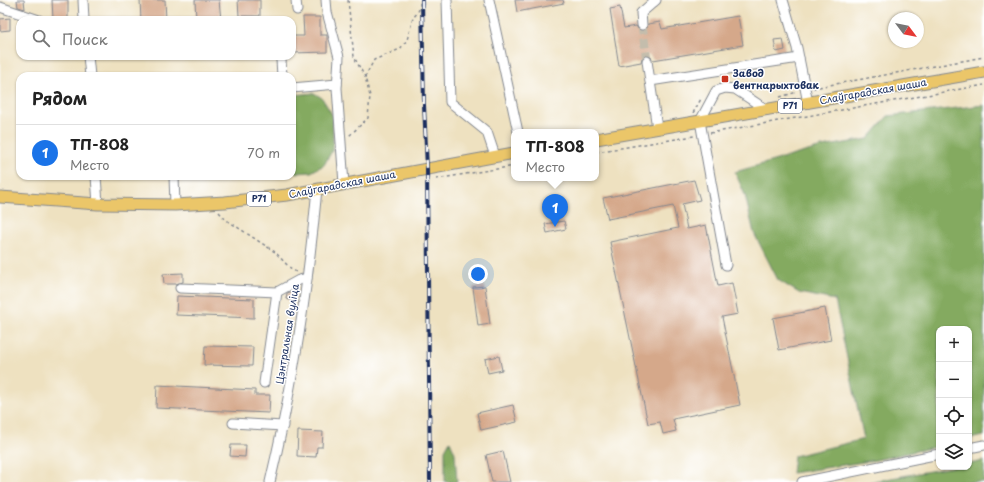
<!DOCTYPE html>
<html lang="ru">
<head>
<meta charset="utf-8">
<style>
  :root { --surface:#fff; --page:#f2f2f2; --text:#222; --muted:#767676; --line:#e0e0e0; --accent:#1a73e8 }
  body { margin:0; font-family:"Playpen Sans",sans-serif; background:var(--page); color:var(--text) }
  .controls { position:absolute; right:12px; bottom:12px; display:grid; overflow:hidden; border-radius:8px; box-shadow:0 1px 3px #0004 }
  .controls button { width:36px; height:36px; display:grid; place-items:center; padding:0; border:0; border-bottom:1px solid var(--line); background:var(--surface); color:var(--text); font:20px sans-serif }
  .compass { position:absolute; left:888px; top:12px; width:36px; height:36px; border-radius:50%; background:var(--surface); box-shadow:0 1px 3px #0004; rotate:122deg }
  .you { position:absolute; left:478px; top:274px; width:14px; height:14px; margin:-10px; border:3px solid #fff; border-radius:50%; background:#1a73e8; box-shadow:0 0 0 6px #1a73e833 }
  .badge { display:grid; place-items:center; width:26px; height:26px; border-radius:50%; background:var(--accent); color:#fff; font-size:13px; font-weight:700 }
  .pin { position:absolute; translate:-50% -33px; filter:drop-shadow(0 1px 2px #0008) }
  .pin::after { content:''; position:absolute; top:21px; width:14px; height:12px; background:inherit; clip-path:polygon(0 0,100% 0,50% 100%) }
  .popup { position:absolute; left:511px; top:129px; width:88px; height:52px; box-sizing:border-box; display:grid; place-content:center; border-radius:8px; background:var(--surface); filter:drop-shadow(0 1px 3px #0005); font-size:13px; white-space:nowrap; color:var(--muted) }
  .popup b { font-size:15px; color:var(--text) }
  .popup::after { content:''; position:absolute; left:50%; top:100%; margin-left:-8px; border:8px solid transparent; border-top-color:var(--surface) }
  .list { margin:0; padding:0; list-style:none }
  h2 { display:flex; justify-content:space-between; align-items:center; height:52px; margin:0; padding:0 16px; font-size:17px }
  h2 small { font-size:13px; font-weight:400; color:var(--muted) }
  .list li { display:grid; grid-template-columns:26px 1fr auto; gap:12px; align-items:center; box-sizing:border-box; height:56px; padding:0 16px; border-top:1px solid var(--line) }
  .list b { display:block; font-size:15px; white-space:nowrap }
  .list p { margin:0; font-size:13px; white-space:nowrap; color:var(--muted) }
  .list em { font-size:13px; font-style:normal; color:var(--muted) }
  .icon { flex:none; width:22px; height:22px; fill:none; stroke:currentColor; stroke-width:2; stroke-linecap:round; stroke-linejoin:round }
  .map { position:relative; flex:none; width:984px; height:482px; overflow:hidden }
  .search { position:absolute; background:var(--surface); box-shadow:0 1px 3px #0004; left:16px; top:16px; width:280px; height:44px; display:flex; align-items:center; gap:10px; box-sizing:border-box; padding:0 14px; border-radius:12px; color:var(--muted); font-size:15px }
  .panel { position:absolute; background:var(--surface); box-shadow:0 1px 3px #0004; left:16px; top:72px; width:280px; height:108px; border-radius:12px }
  .map>svg:first-child { display:block }
  .forest { fill:#84aa60; stroke:#506c5f }
  .building { fill:#d5a88a }
  .lines { fill:none; stroke-linecap:round; stroke-linejoin:round }
  .minor-tunnel { stroke:#c4bdac; stroke-width:9; stroke-dasharray:9 4.5; stroke-linecap:butt }
  .minor-casing { stroke:#84888f; stroke-width:11 }
  .major-casing { stroke:#84888f; stroke-width:13 }
  .path { stroke:#84888f; stroke-width:1.5; stroke-dasharray:3 3; stroke-linecap:butt }
  .minor { stroke:#fff; stroke-width:9 }
  .major { stroke:#ebc669; stroke-width:11 }
  .rail-casing { stroke:#1b2f5e; stroke-width:4 }
  .rail { stroke:#fff; stroke-width:2.5; stroke-dasharray:8; stroke-linecap:butt }
  .poi-dot { fill:#c8321e; stroke:#fff; stroke-width:1.5 }
  .labels { text-anchor:middle; stroke-width:3; stroke-linejoin:round; paint-order:stroke }
  .shield { fill:#fff; stroke:#5f6d8e; stroke-width:1 }
  .shield-label { font-size:9px; font-weight:bold; fill:#1b2f5e }
  .poi-label { font-size:10px; font-weight:bold; fill:#1b2f5e; stroke:#fff; text-anchor:start }
  .street-label { font-size:10px; fill:#1b2f5e; stroke:#fff }
</style>
</head>
<body>
<div class="map">
<svg width="984" height="482" viewBox="0 0 984 482">
  <rect width="100%" height="100%" fill="#fff"/>
  <filter id="ink" filterUnits="userSpaceOnUse"><feTurbulence type="fractalNoise" baseFrequency=".025" numOctaves="2"/><feDisplacementMap in="SourceGraphic" scale="8" xChannelSelector="R" yChannelSelector="G"/><feConvolveMatrix kernelMatrix="1 2 1 2 8 2 1 2 1" color-interpolation-filters="sRGB"/></filter>
  <filter id="wash" filterUnits="userSpaceOnUse"><feTurbulence type="fractalNoise" baseFrequency=".012" numOctaves="4" result="noise"/><feDisplacementMap in="SourceGraphic" scale="16" xChannelSelector="R" yChannelSelector="G"/><feGaussianBlur stdDeviation="0.9" result="paint"/><feColorMatrix in="noise" values="0 0 0 0 0 0 0 0 0 0 0 0 0 0 0 0 0 1.4 0 .05"/><feComposite in="paint" operator="in"/></filter>
  <g filter="url(#wash)">
    <rect width="100%" height="100%" fill="#eee1c0"/>
    <!-- forest -->
    <g class="forest">
      <path d="M314,93L322,98L333,116V149L324,165L311,172L297,173L292,170V95Z"/>
      <path d="M984,105V436L969,439V329H939V446L876,460L792,473L794,456L864,439L835,300L799,293L778,280L754,233L745,195L735,172L822,147L868,139L888,116Z"/>
      <path d="M450,441L455,453L457,482H445V450Z"/>
      <path d="M984,461V482H870L952,467H969V464Z"/>
    </g>
    <g id="blocks">
      <!-- building -->
      <g class="building">
        <path d="M17,0H24L25,9L18,7Z"/>
        <path d="M52,0H68V19H53Z"/>
        <path d="M140,0H165L166,20H141Z"/>
        <path d="M195,0H219L221,20H196Z"/>
        <path d="M238,0H260V16H239Z"/>
        <path d="M515,0H563L564,3L517,12Z"/>
        <path d="M620,7L624,28L636,26L639,30L642,31L647,28L648,24L660,22L662,29L738,16L743,45L653,60L650,56L646,55L642,58L641,62L619,66L610,9Z"/>
        <path d="M303,17H320V35H327V52L292,53V36H304Z"/>
        <path d="M10,18V30L0,31V19Z"/>
        <path d="M783,39L785,50L776,52L774,40Z"/>
        <path d="M694,180L700,200L682,204L687,229L706,225L718,286L732,283L738,314L722,317L740,405L673,419L676,431L663,434L660,422L648,424L610,242L678,228L673,206L608,219L603,198Z"/>
        <path d="M564,221L566,229L547,233L545,224Z"/>
        <path d="M183,273V282L176,284H164L163,274Z"/>
        <path d="M485,286L490,324L478,326L473,287Z"/>
        <path d="M290,292L294,293L293,301L286,299L287,293Z"/>
        <path d="M177,296L254,299V318L176,315Z"/>
        <path d="M825,308L831,340L779,350L773,318Z"/>
        <path d="M205,346L253,347L252,366L204,365Z"/>
        <path d="M499,356L502,370L488,373L485,359Z"/>
        <path d="M157,385L255,390V395H270L269,413L156,408Z"/>
        <path d="M513,405L517,422L481,430L477,413Z"/>
        <path d="M298,431L323,432L322,447H317L316,457L297,456Z"/>
        <path d="M231,445H246L245,457L230,456Z"/>
        <path d="M503,451L510,482H492L486,455Z"/>
      </g>
    </g>
  </g>
  <g filter="url(#ink)">
    <use href="#blocks" fill-opacity="0" stroke="#84888f" stroke-width="1"/>
    <g class="lines">
      <!-- minor-tunnel -->
      <path class="minor-tunnel" d="M642,25L647,61"/>
      <defs>
        <g id="minor">
          <path d="M83,0L84,20"/>
          <path d="M296,0L297,10"/>
          <path d="M326,0L327,12L339,57L337,88L344,184"/>
          <path d="M447,0L450,102L487,132L495,156"/>
          <path d="M489,0L518,132"/>
          <path d="M783,0L797,48L808,103"/>
          <path d="M0,7L39,20"/>
          <path d="M642,25L641,13L656,0"/>
          <path d="M88,56L90,76"/>
          <path d="M281,60L282,76"/>
          <path d="M647,61L657,128"/>
          <path d="M650,81L799,58"/>
          <path d="M292,88L337,84"/>
          <path d="M96,176L98,204"/>
          <path d="M174,176L175,205"/>
          <path d="M726,265L700,121L716,91L725,88L735,89L767,110"/>
          <path d="M180,288L277,292"/>
          <path d="M264,383L277,292L299,280L307,278"/>
          <path d="M233,423L283,426"/>
          <path d="M969,448L984,445"/>
          <path d="M270,482C293,386 308,287 317,189"/>
          <path d="M802,482L939,454"/>
        </g>
        <g id="major">
          <path d="M596,139L984,72"/>
          <path d="M0,197L98,204L175,205L225,202L287,195L514,153"/>
        </g>
      </defs>
      <!-- minor casing -->
      <use href="#minor" class="minor-casing"/>
      <!-- major casing -->
      <use href="#major" class="major-casing"/>
      <!-- path -->
      <g class="path">
        <path d="M348,0L354,57L365,77L370,96L368,118L349,136"/>
        <path d="M365,77L374,60L400,49L407,40L413,18L418,12L420,6V0"/>
        <path d="M813,88L984,57"/>
        <path d="M780,97L797,92"/>
        <path d="M693,113L701,99"/>
        <path d="M710,133L984,85"/>
        <path d="M596,152L694,136"/>
        <path d="M436,179L514,166"/>
        <path d="M219,212L225,219L275,252L289,267L296,272"/>
      </g>
      <!-- minor -->
      <use href="#minor" class="minor"/>
      <!-- major -->
      <use href="#major" class="major"/>
      <defs>
        <path id="rail" d="M422,0L424,105L427,168L430,482"/>
      </defs>
      <!-- rail casing -->
      <use href="#rail" class="rail-casing"/>
      <!-- rail -->
      <use href="#rail" class="rail"/>
    </g>
  </g>
  <!-- markers -->
  <rect class="poi-dot" x="721" y="75" width="8" height="8" rx="2"/>
  <g class="labels">
    <!-- shield labels -->
    <g class="shield">
      <rect x="778" y="99" width="24" height="14" rx="3"/>
      <rect x="247" y="192" width="24" height="14" rx="3"/>
    </g>
    <g class="shield-label">
      <text x="790" y="109">Р71</text>
      <text x="259" y="202">Р71</text>
    </g>
    <!-- poi labels -->
    <g class="poi-label">
      <text x="733" y="77">Завод<tspan x="733" dy="12">вентнарыхтовак</tspan></text>
    </g>
    <!-- street labels -->
    <g class="street-label">
      <text transform="translate(873 91) rotate(-10)" y="4">Слаўгарадская шаша</text>
      <text transform="translate(342 184) rotate(-11)" y="4">Слаўгарадская шаша</text>
      <text transform="translate(287 334) rotate(-81)" y="4">Цэнтральная вуліца</text>
    </g>
  </g>
</svg>
<div class="controls">
<button>+</button>
<button>−</button>
<button><svg class="icon" aria-label="locate" viewBox="0 0 24 24"><circle cx="12" cy="12" r="6"/><path d="M12 2v4M12 18v4M2 12h4M18 12h4"/></svg></button>
<button><svg class="icon" aria-label="layers" viewBox="0 0 24 24"><path d="M12 4l9 5-9 5-9-5zM3 14l9 5 9-5"/></svg></button>
</div>
<svg class="compass" viewBox="-18 -18 36 36"><path d="M0-13l5 13h-10z" fill="#e53935"/><path d="M0 13l5-13h-10z" fill="#767676"/></svg>
<div class="you"></div>
<div class="pin badge" style="left:555px;top:227px">1</div>
<div class="popup"><b>ТП-808</b>Место</div>
<div class="search"><svg class="icon" aria-label="search" viewBox="0 0 24 24"><circle cx="10" cy="10" r="6"/><path d="M15 15l6 6"/></svg>Поиск</div>
<section class="panel">
<h2>Рядом<small></small></h2>
<ul class="list">
<li><span class="badge">1</span><div><b>ТП-808</b><p>Место</p></div><em>70 m</em></li>
</ul>
</section>
</div>
</body>
</html>
